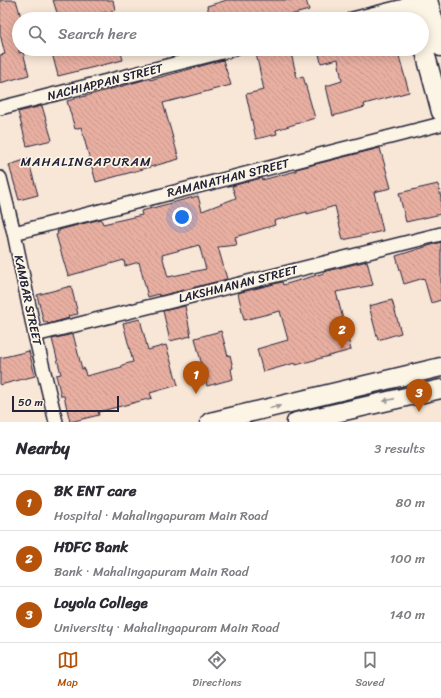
<!DOCTYPE html>
<html lang="en">
<head>
<meta charset="utf-8">
<style>
  :root { --surface:#fff; --page:#f2f2f3; --text:#2b2b33; --muted:#7c7c81; --line:#e1e1e2; --accent:#b45309 }
  body { margin:0; font-family:Sriracha,sans-serif; background:var(--page); color:var(--text) }
  .scale { position:absolute; left:12px; bottom:10px; width:107px; box-sizing:border-box; padding-left:4px; border:2px solid #22223b; border-top:0; font-size:11px; line-height:14px; white-space:nowrap; color:#22223b; -webkit-text-stroke:3px #fcf5e5; paint-order:stroke }
  .you { position:absolute; left:182px; top:217px; width:14px; height:14px; margin:-10px; border:3px solid #fff; border-radius:50%; background:#1a73e8; box-shadow:0 0 0 6px #1a73e833 }
  .badge { display:grid; place-items:center; width:26px; height:26px; border-radius:50%; background:var(--accent); color:#fff; font-size:13px; font-weight:700 }
  .pin { position:absolute; translate:-50% -33px; filter:drop-shadow(0 1px 2px #0008) }
  .pin::after { content:''; position:absolute; top:21px; width:14px; height:12px; background:inherit; clip-path:polygon(0 0,100% 0,50% 100%) }
  .list { margin:0; padding:0; list-style:none }
  h2 { display:flex; justify-content:space-between; align-items:center; height:52px; margin:0; padding:0 16px; font-size:17px }
  h2 small { font-size:13px; font-weight:400; color:var(--muted) }
  .list li { display:grid; grid-template-columns:26px 1fr auto; gap:12px; align-items:center; box-sizing:border-box; height:56px; padding:0 16px; border-top:1px solid var(--line) }
  .list b { display:block; font-size:15px; white-space:nowrap }
  .list p { margin:0; font-size:13px; white-space:nowrap; color:var(--muted) }
  .list em { font-size:13px; font-style:normal; color:var(--muted) }
  .icon { flex:none; width:22px; height:22px; fill:none; stroke:currentColor; stroke-width:2; stroke-linecap:round; stroke-linejoin:round }
  .map { position:relative; flex:none; width:441px; height:422px; overflow:hidden }
  .search { position:absolute; background:var(--surface); box-shadow:0 2px 10px #0003; left:12px; right:12px; top:12px; height:44px; display:flex; align-items:center; gap:10px; box-sizing:border-box; padding:0 14px; border-radius:22px; color:var(--muted); font-size:15px }
  .sheet { height:220px; background:var(--surface) }
  nav { display:flex; justify-content:space-around; align-items:center; box-sizing:border-box; height:56px; border-top:1px solid var(--line); background:var(--surface); font-size:11px; color:var(--muted) }
  nav a { display:grid; justify-items:center; gap:2px }
  nav .on { color:var(--accent) }
  .map>svg:first-child { display:block }
  .building { fill:url(#building-back-hatch); stroke:#22223b; fill-rule:evenodd }
  .lines { fill:none; stroke-linecap:round; stroke-linejoin:round }
  .minor-casing { stroke:#22223b; stroke-width:16 }
  .secondary-casing { stroke:#22223b; stroke-width:21 }
  .minor { stroke:#fcf5e5; stroke-width:13 }
  .secondary { stroke:#fcf5e5; stroke-width:18 }
  .oneway { fill:#9a9698 }
  .labels { text-anchor:middle; stroke-width:3.5; stroke-linejoin:round; paint-order:stroke }
  .street-label { font-size:12px; fill:#22223b; stroke:#fcf5e5 }
  .neighbourhood-label { font-size:13px; letter-spacing:1px; fill:#22223b; stroke:#fcf5e5 }
</style>
</head>
<body>
<div class="map">
<svg width="441" height="422" viewBox="0 0 441 422">
  <defs>
    <pattern id="building-back-hatch" width="6" height="6" patternUnits="userSpaceOnUse"><rect width="6" height="6" fill="#e8afa1"/><path d="M-1 5l2 2M0 0l6 6M5-1l2 2" fill="none" stroke="#c7968c"/></pattern>
  </defs>
  <rect width="100%" height="100%" fill="#f8e7d7"/>
  <filter id="ink" filterUnits="userSpaceOnUse"><feTurbulence type="fractalNoise" baseFrequency=".025" numOctaves="2"/><feDisplacementMap in="SourceGraphic" scale="8" xChannelSelector="R" yChannelSelector="G"/><feConvolveMatrix kernelMatrix="1 2 1 2 8 2 1 2 1" color-interpolation-filters="sRGB"/></filter>
  <g filter="url(#ink)">
    <!-- building -->
    <g class="building">
      <path d="M0,0H16L21,17L19,18V53L23,52L29,75L0,83V55L5,54L0,34Z"/>
      <path d="M53,0H113L115,10L79,19H59Z"/>
      <path d="M227,0H306L309,10L275,19H211L207,6Z"/>
      <path d="M51,49H120L123,60L58,76Z"/>
      <path d="M255,49H290L297,78L303,76L315,118L276,130L277,134L256,139L246,94L264,90Z"/>
      <path d="M318,49H397L409,92L364,104L365,107L333,116L326,86L342,81L338,59L321,63Z"/>
      <path d="M223,60L231,85L163,103L179,159L96,182L81,127L75,129L67,101L130,84L150,78V80Z"/>
      <path d="M42,106L52,140L27,146L18,112Z"/>
      <path d="M380,148L391,188L374,192L383,231L343,240L335,206L307,214V212L274,221L275,225L235,237L237,245L218,247L227,279L160,296L159,294L148,297L139,262L125,266L124,260L68,276L56,235L58,234L57,231H60L59,230L101,219L103,224L142,215L141,211L198,196L202,211L236,198L232,186L261,178L262,180L296,171V169ZM199,245L206,269L168,277L162,255Z"/>
      <path d="M28,159L38,195L19,200L9,165Z"/>
      <path d="M438,184L441,198V214L406,222L399,193Z"/>
      <path d="M441,242V300L431,303L424,278L404,284L396,256Z"/>
      <path d="M367,261L373,285L336,292L351,350L296,365L295,363L263,372L257,349L288,340L280,311L244,320L238,293L282,282L283,285L324,273L323,272Z"/>
      <path d="M71,286L78,314L68,316L69,318L48,324L47,322L44,323L37,295Z"/>
      <path d="M392,300L401,333L378,340L369,306Z"/>
      <path d="M185,306L191,336L170,341L163,311Z"/>
      <path d="M140,319L148,350L166,345L178,385L150,393L152,398L98,412L99,415L70,422L64,396H61L56,375L61,374L52,339L73,334L82,369L84,368L86,376L122,367V365L133,362L123,323Z"/>
      <path d="M221,331L228,356L230,355L233,368L231,369L233,379L207,386L195,338Z"/>
      <path d="M29,351L35,376L0,385V358Z"/>
    </g>
    <g class="lines">
      <defs>
        <g id="minor">
          <path d="M352,19L412,4"/>
          <path d="M0,108L234,49"/>
          <path d="M0,178L14,233L35,335L56,422"/>
          <path d="M14,233L441,124"/>
          <path d="M35,335L441,234"/>
        </g>
        <g id="secondary">
          <path d="M411,0L416,19"/>
          <path d="M428,0L441,47"/>
          <path d="M422,41L441,112"/>
          <path d="M210,422L441,367"/>
          <path d="M296,422L441,389"/>
        </g>
      </defs>
      <!-- minor casing -->
      <use href="#minor" class="minor-casing"/>
      <!-- secondary casing -->
      <use href="#secondary" class="secondary-casing"/>
      <!-- minor -->
      <use href="#minor" class="minor"/>
      <!-- secondary -->
      <use href="#secondary" class="secondary"/>
    </g>
    <!-- one-way arrows -->
    <defs><path id="oneway-solid" d="M-6-.8H1V-3.2L6.5 0L1 3.2V.8H-6Z"/></defs>
    <g class="oneway">
      <use href="#oneway-solid" transform="translate(389 400) rotate(167)"/>
      <use href="#oneway-solid" transform="translate(275 407) rotate(-13)"/>
    </g>
  </g>
  <g class="labels">
    <!-- street labels -->
    <g class="street-label">
      <text transform="translate(105 82) rotate(-14)" y="4">NACHIAPPAN STREET</text>
      <text transform="translate(228 178) rotate(-14)" y="4">RAMANATHAN STREET</text>
      <text transform="translate(238 284) rotate(-14)" y="4">LAKSHMANAN STREET</text>
      <text transform="translate(28 300) rotate(78)" y="4">KAMBAR STREET</text>
    </g>
    <!-- neighbourhood labels -->
    <g class="neighbourhood-label">
      <text x="86" y="166">MAHALINGAPURAM</text>
    </g>
  </g>
</svg>
<div class="scale">50 m</div>
<div class="you"></div>
<div class="pin badge" style="left:196px;top:394px">1</div>
<div class="pin badge" style="left:342px;top:349px">2</div>
<div class="pin badge" style="left:419px;top:412px">3</div>
<div class="search"><svg class="icon" aria-label="search" viewBox="0 0 24 24"><circle cx="10" cy="10" r="6"/><path d="M15 15l6 6"/></svg>Search here</div>
</div>
<section class="sheet">
<h2>Nearby<small>3 results</small></h2>
<ul class="list">
<li><span class="badge">1</span><div><b>BK ENT care</b><p>Hospital · Mahalingapuram Main Road</p></div><em>80 m</em></li>
<li><span class="badge">2</span><div><b>HDFC Bank</b><p>Bank · Mahalingapuram Main Road</p></div><em>100 m</em></li>
<li><span class="badge">3</span><div><b>Loyola College</b><p>University · Mahalingapuram Main Road</p></div><em>140 m</em></li>
</ul>
</section>
<nav>
<a class="on"><svg class="icon" aria-label="map" viewBox="0 0 24 24"><path d="M3 6l6-2 6 2 6-2v14l-6 2-6-2-6 2zM9 4v14M15 6v14"/></svg>Map</a>
<a><svg class="icon" aria-label="directions" viewBox="0 0 24 24"><path d="M12 3l9 9-9 9-9-9zM9 14v-3h6M13 9l2 2-2 2"/></svg>Directions</a>
<a><svg class="icon" aria-label="saved" viewBox="0 0 24 24"><path d="M7 4h10v16l-5-4-5 4z"/></svg>Saved</a>
</nav>
</body>
</html>
